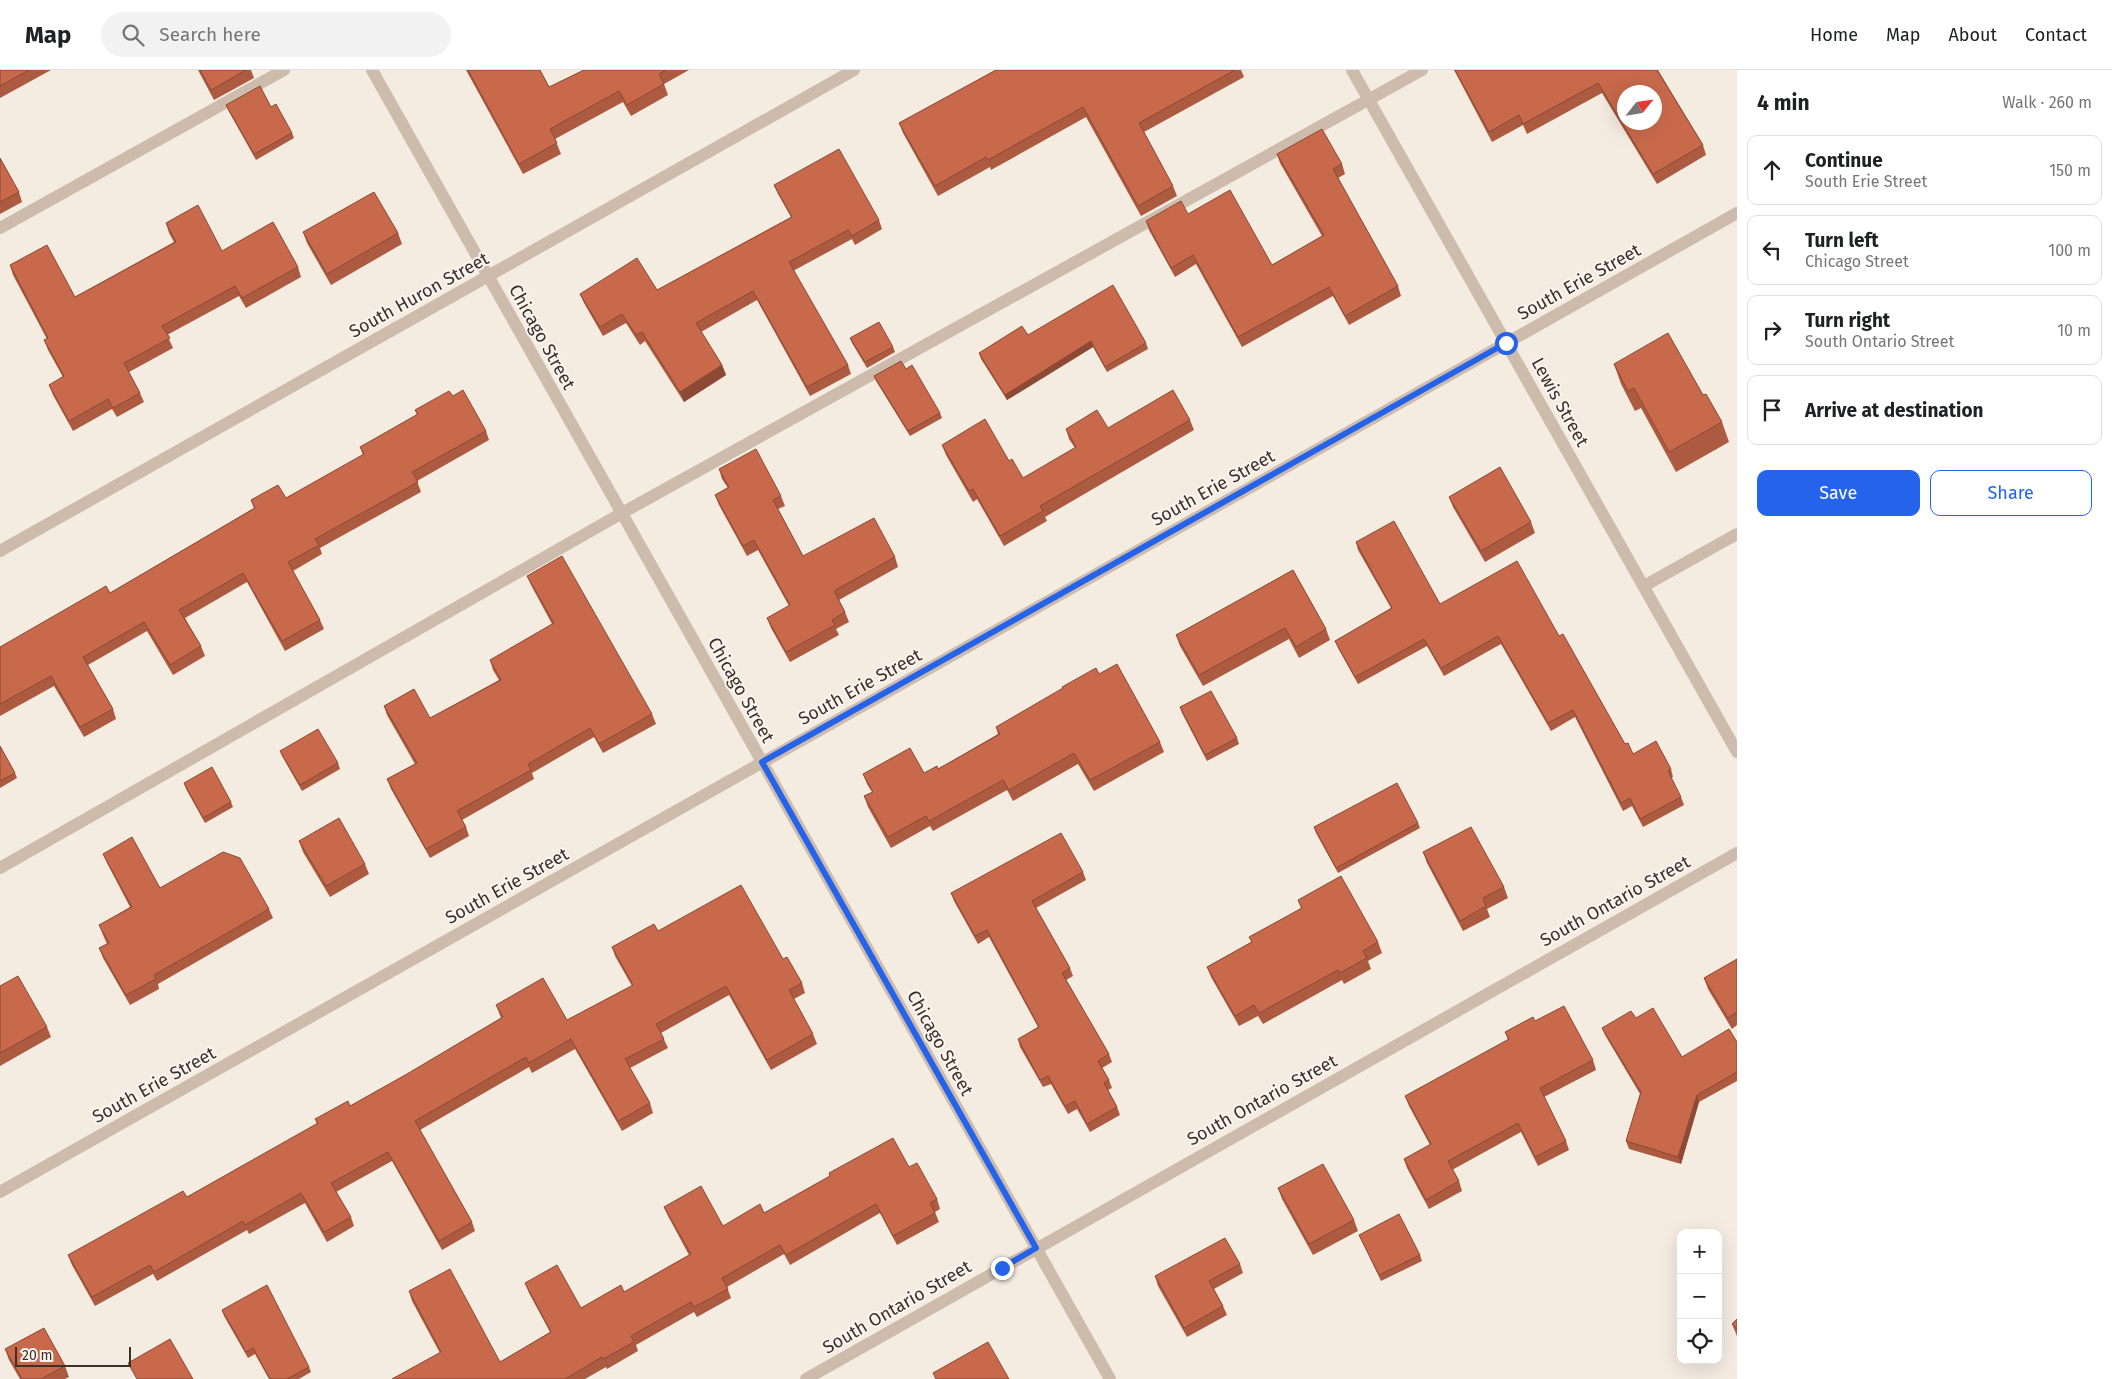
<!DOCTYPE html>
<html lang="en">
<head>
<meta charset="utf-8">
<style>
  :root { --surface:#fff; --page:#f2f2f2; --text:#202124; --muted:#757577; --line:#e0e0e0; --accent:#2563eb }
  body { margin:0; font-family:"Fira Sans",sans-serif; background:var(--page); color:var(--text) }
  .controls { position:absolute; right:15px; bottom:15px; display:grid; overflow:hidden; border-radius:10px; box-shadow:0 5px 20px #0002 }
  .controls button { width:45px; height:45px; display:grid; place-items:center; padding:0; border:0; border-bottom:1px solid var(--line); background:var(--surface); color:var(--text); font:25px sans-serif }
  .compass { position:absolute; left:1617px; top:15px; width:45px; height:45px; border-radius:50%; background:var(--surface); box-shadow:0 5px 20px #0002; rotate:60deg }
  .scale { position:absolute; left:15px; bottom:12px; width:116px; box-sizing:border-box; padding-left:5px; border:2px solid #3b302b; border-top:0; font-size:14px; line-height:18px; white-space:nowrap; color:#3b302b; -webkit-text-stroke:4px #fbf5ee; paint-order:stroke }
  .stop { position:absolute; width:15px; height:15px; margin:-11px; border:4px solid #2563eb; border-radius:50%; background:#fff }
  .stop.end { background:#2563eb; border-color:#fff; box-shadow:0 1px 5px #0008 }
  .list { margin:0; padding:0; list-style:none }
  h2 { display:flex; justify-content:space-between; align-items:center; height:65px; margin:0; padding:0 20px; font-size:21px }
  h2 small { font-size:16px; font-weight:400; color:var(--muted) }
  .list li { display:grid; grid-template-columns:32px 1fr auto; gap:15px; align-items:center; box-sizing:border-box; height:70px; margin:0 10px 10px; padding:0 10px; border:1px solid var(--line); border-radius:10px }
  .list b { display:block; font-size:19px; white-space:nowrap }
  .list p { margin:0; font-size:16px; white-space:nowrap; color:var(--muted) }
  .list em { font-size:16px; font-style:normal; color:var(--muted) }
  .actions { display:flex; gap:10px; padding:15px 20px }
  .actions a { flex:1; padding:11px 0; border:1px solid var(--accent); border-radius:10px; text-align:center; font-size:18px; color:var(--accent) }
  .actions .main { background:var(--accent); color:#fff }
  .icon { flex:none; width:28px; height:28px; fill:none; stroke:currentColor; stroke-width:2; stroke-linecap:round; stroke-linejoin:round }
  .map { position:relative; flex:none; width:1737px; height:1309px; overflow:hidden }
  header { display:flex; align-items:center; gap:30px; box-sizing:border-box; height:70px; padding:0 25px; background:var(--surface); border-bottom:1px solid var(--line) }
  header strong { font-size:24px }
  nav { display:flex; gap:28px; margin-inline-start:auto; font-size:18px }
  .search { width:350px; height:45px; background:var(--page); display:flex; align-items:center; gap:12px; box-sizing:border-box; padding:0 18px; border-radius:28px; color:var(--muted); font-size:19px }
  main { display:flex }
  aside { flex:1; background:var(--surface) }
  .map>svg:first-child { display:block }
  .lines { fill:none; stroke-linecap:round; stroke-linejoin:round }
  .minor { stroke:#cdbbac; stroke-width:12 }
  .wall { fill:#ac5a40 }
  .shaded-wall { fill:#8c4a34 }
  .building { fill:#c8694b; stroke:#8c4a34; fill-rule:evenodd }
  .route { stroke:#2563eb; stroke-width:6 }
  .labels { text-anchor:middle; stroke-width:4; stroke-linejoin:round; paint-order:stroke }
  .street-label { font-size:18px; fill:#3b302b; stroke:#fbf5ee }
</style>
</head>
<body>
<header>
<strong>Map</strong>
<div class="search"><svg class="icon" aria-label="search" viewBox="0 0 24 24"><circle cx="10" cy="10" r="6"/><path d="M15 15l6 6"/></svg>Search here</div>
<nav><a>Home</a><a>Map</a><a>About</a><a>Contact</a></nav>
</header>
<main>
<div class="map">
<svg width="1737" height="1309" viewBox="0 0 1737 1309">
  <rect width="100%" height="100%" fill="#f4ebe1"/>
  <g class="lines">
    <!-- minor -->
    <g class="minor">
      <path d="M372,0L1110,1309"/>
      <path d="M1352,0L1737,682"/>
      <path d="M0,158L284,0"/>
      <path d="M0,481L854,0"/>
      <path d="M1644,516L1737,464"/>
      <path d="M0,798L622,443L1422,0"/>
      <path d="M0,1122L1737,143"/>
      <path d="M806,1309L1737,783"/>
    </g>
  </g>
  <!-- wall -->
  <g class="wall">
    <path d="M0,0H51L0,28Z"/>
    <path d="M198,0H251L254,8L214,30Z"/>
    <path d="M466,0H540L549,17L584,0H689L664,14L668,25L631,46L623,32L555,69L561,84L523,104Z"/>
    <path d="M996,0H1241L1244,7L1144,62L1173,116L1177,126L1141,146L1086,47L991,100L990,97L938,126L903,63L899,53Z"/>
    <path d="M1454,0H1658L1703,75L1706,85L1657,114L1602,23L1527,64L1523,55L1492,72Z"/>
    <path d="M226,35L271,37L292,63L294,68L256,90L228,40Z"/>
    <path d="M1277,84L1342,94L1345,104L1338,108L1398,216L1401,226L1349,255L1333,226L1242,277L1196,194L1175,207L1149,160L1146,151L1272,195L1322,166L1280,93Z"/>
    <path d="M0,88L19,122L22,132L0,144Z"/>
    <path d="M774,115L879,150L882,159L855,175L852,169L793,201L848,295L851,304L810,326L757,230L701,262L722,295L726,305L684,332L645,271L640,275L626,253L603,266L584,233L580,224L657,220L791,147L778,124Z"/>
    <path d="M166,153L222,181L298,197L301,207L246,238L239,226L167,265L173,278L129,302L140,323L144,332L117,347L112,339L73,361L53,325L49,315L63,307L48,280L44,270L47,269L13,205L10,195L75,227L174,172L169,163Z"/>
    <path d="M303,162L398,163L402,174L331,215L307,173Z"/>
    <path d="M1028,265L1146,273L1148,279L1107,302L1093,277L1007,330L981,289L979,283Z"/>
    <path d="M850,268L893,277L895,282L867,298L852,273Z"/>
    <path d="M1614,294L1703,325L1722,352L1729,372L1676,402L1641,338L1635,341L1621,314Z"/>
    <path d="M906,299L940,343L942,348L910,366L876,311L874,306Z"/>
    <path d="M453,326L486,361L489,370L417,411L421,422L320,478L322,484L293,501L320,550L324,559L285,581L247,512L185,548L201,576L205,586L173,605L147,561L88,595L113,639L116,649L84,667L54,616L0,646V577L110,523L254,438L251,430L286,428L363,385L360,377L417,345L415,340Z"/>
    <path d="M1190,350L1194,360L1045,447L1047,451L1004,476L977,429L973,432L946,385L942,375L1009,391L1023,408L1075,378L1069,369L1066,359L1108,358Z"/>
    <path d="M719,399L781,426L785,436L778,439L803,486L895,487L898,497L839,530L845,542L849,552L836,559L839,565L790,592L771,558L767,548L789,536L758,480L747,486L719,435L715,425L728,418L722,409Z"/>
    <path d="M1449,427L1531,452L1535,463L1485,492L1453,437Z"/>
    <path d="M1356,472L1440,534L1559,566L1625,674L1633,684L1671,699L1673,707L1671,708L1681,727L1684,735L1643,757L1632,736L1623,741L1575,647L1551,661L1501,574L1444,606L1427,576L1358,614L1338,578L1335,571L1391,538L1358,480Z"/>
    <path d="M1293,500L1326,559L1330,570L1299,588L1289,569L1203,616L1180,576L1176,565Z"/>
    <path d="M527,506L652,644L656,654L603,683L594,667L532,703L534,709L462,750L466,757L469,766L430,788L391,719L387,709L415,694L387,645L384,636L430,648L499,610L493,600L490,590L552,554L531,515Z"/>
    <path d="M1099,604L1160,672L1164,682L1094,721L1078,694L1013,731L1007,720L933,761L930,756L891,778L868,737L864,726L872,722L867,714L863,704L924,703L938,699L998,664L996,657Z"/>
    <path d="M1180,637L1237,668L1239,674L1207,691L1182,643Z"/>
    <path d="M0,676L15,703L17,708L0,718Z"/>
    <path d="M280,681L338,693L340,699L302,721L282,686Z"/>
    <path d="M184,713L231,732L233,737L205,753L186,719Z"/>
    <path d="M1418,753L1420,758L1338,803L1316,763L1314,757Z"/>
    <path d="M299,771L365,794L369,804L330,827L303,782Z"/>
    <path d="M1423,782L1504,817L1508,828L1487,839L1490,847L1463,861L1427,793Z"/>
    <path d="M103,784L160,818L269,839L273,848L158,914L159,919L130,935L103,888L99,878L107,874L103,865L99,855L130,837L107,793Z"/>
    <path d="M1083,802L1086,810L1036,838L1070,898L1073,906L1066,910L1109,984L1112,992L1102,998L1109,1010L1112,1018L1108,1020L1117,1037L1120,1045L1090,1062L1077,1039L1068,1044L1051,1014L1043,1017L1020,977L1018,969L1038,957L989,867L978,874L954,831L951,823Z"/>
    <path d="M1298,830L1378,872L1382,883L1368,891L1371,899L1344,914L1342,910L1263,954L1258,946L1239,956L1211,907L1207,897L1251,872L1301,838Z"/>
    <path d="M658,861L783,889L802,913L805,923L794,929L813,964L817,974L771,1000L729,925L661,963L668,978L630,998L650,1033L653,1043L622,1061L575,979L532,1003L529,997L420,1060L472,1152L475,1161L442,1180L392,1091L336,1122L351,1147L354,1156L327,1172L305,1133L249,1164L247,1160L157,1211L153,1204L95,1236L72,1195L68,1185L187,1127L317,1054L315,1049L350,1036L407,1004L501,948L496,935L567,950L632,916L615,886L612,877Z"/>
    <path d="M1737,889V955L1732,959L1708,919L1704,908Z"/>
    <path d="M0,916L47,957L51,967L0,996Z"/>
    <path d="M1636,948L1682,987L1737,972V1011L1699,1032L1681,1094L1629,1079L1626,1071L1640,1024L1605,965L1602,958Z"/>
    <path d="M1535,951L1593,990L1596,1000L1544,1027L1566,1071L1569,1080L1538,1096L1521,1062L1452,1100L1459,1111L1462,1121L1429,1139L1407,1098L1404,1089L1430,1075L1409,1036L1405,1026L1508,970L1505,962Z"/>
    <path d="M909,1097L937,1129L940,1139L935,1142L939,1152L897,1175L880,1143L790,1195L784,1184L727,1217L731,1228L697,1247L694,1242L636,1275L638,1281L607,1299L606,1297L585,1309H392L440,1283L412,1231L409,1221L500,1292L550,1262L529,1223L525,1213L581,1238L624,1222L689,1185L668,1146L664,1137L723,1156L764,1143L830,1106L829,1103Z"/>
    <path d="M1278,1118L1354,1150L1358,1161L1313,1185L1282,1129Z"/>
    <path d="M1359,1165L1420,1185L1422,1191L1381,1211Z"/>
    <path d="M1240,1194L1243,1203L1214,1219L1223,1236L1227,1245L1187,1267L1158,1216L1155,1206Z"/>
    <path d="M222,1240L309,1297L311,1302L299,1309H269L255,1284L248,1288L224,1246Z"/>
    <path d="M1737,1249V1266L1732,1254Z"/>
    <path d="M5,1279L65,1296L69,1307L65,1309H20L9,1290Z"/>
  </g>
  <!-- shaded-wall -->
  <g class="shaded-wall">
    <path d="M1091,271L1093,277L1007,330L1005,325Z"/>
    <path d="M722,295L726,305L684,332L680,322Z"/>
    <path d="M1697,1025L1699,1032L1681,1094L1678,1087Z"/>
  </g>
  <!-- building -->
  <g class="building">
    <path d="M0,0H29L0,16Z"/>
    <path d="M200,0H246L211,20Z"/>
    <path d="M468,0H540L549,17L584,0H666L659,4L664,14L627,35L619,21L550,59L557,73L519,94Z"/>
    <path d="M996,0H1235L1139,53L1173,116L1138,136L1083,37L988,90L986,87L935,116L899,53Z"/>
    <path d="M1455,0H1657L1703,75L1653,104L1598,13L1523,54L1519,45L1489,62ZM1624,22H1654V52H1624Z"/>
    <path d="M260,16L271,37L276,34L292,63L254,84L226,35Z"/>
    <path d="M1322,59L1342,94L1333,99L1398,216L1345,246L1329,217L1238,267L1193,185L1171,198L1146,151L1181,131L1188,144L1230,120L1272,195L1324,165L1277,84Z"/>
    <path d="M839,79L879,150L852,166L848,160L789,192L848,295L807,317L753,221L696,253L722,295L680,322L642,262L636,265L622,244L600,257L580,224L637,188L657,220L792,147L774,115Z"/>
    <path d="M0,88L19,122L0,132Z"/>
    <path d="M374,122L398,163L327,204L303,162Z"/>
    <path d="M198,135L222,181L273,152L298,197L242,228L235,216L162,256L170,268L124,293L140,323L113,338L108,329L69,351L49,315L64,306L44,270L48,268L10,195L47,175L75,227L176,172L166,153Z"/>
    <path d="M1113,215L1146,273L1105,297L1091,271L1005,325L979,283L1022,256L1028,265Z"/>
    <path d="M879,252L893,277L865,292L850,268Z"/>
    <path d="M1668,263L1703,325L1706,324L1722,352L1669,382L1634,318L1628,321L1614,294Z"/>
    <path d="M901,291L906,299L912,295L940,343L908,361L874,306Z"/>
    <path d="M463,320L486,361L412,402L418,412L315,469L319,475L288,492L320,550L282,571L243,503L179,540L201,576L170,595L144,552L83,587L113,639L80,657L51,606L0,634V577L106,516L110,523L255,438L251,430L278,415L286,428L364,384L360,377L418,344L415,340L449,321L453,326Z"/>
    <path d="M1173,320L1190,350L1040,436L1043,441L1000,466L973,419L969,421L942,375L985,349L1009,391L1012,389L1023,408L1076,377L1066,359L1097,340L1108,358Z"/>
    <path d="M756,379L781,426L773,430L803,486L874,448L895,487L834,521L845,542L832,550L835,555L786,582L767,548L790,535L754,470L743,476L715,425L729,417L719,399Z"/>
    <path d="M1500,397L1531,452L1481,481L1449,427Z"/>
    <path d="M1394,451L1440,534L1517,491L1559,566L1563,564L1625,674L1628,673L1633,684L1656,671L1671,699L1668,701L1681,727L1640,749L1630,728L1621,733L1573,640L1548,653L1498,566L1441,598L1424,569L1355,607L1335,571L1392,538L1356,472Z"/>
    <path d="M562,486L652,644L599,674L590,658L528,694L531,700L457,741L466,757L426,779L387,709L417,693L384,636L414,619L430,648L501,610L490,590L554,553L527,506Z"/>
    <path d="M1293,500L1326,559L1296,577L1285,558L1199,605L1176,565Z"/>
    <path d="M1117,594L1160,672L1090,710L1074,683L1009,720L1003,710L929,751L926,746L888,767L864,726L873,722L863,704L910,678L924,703L937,696L938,699L1000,664L996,657L1063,618L1062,617L1096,598L1099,604Z"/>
    <path d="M1211,621L1237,668L1205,685L1180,637Z"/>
    <path d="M318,659L338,693L300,715L280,681Z"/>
    <path d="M0,676L15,703L0,711Z"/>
    <path d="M212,697L231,732L203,748L184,713Z"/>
    <path d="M1397,713L1418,753L1336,798L1314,757Z"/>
    <path d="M339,748L365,794L326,816L299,771Z"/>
    <path d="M1471,757L1504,817L1483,828L1486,836L1460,851L1423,782Z"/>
    <path d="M1061,763L1083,802L1032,831L1070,898L1062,903L1109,984L1098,991L1109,1010L1104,1013L1117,1037L1087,1054L1075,1031L1065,1036L1048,1006L1040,1010L1018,969L1039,957L987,860L975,866L951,823Z"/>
    <path d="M132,767L160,818L223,782L240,788L269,839L154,905L156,909L126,925L99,878L109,873L99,855L132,837L103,784Z"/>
    <path d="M1341,806L1378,872L1363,881L1367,888L1340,903L1338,900L1259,943L1254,935L1235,946L1207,897L1252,872L1249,867L1302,838L1298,830Z"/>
    <path d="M741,815L783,889L787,887L802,913L789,920L813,964L767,990L726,916L656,954L664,969L625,989L650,1033L618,1051L571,969L529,993L526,987L415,1051L472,1152L439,1171L388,1082L331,1113L351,1147L324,1162L301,1123L245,1155L243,1151L154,1202L150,1195L92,1227L68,1185L183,1121L187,1127L318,1053L315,1049L348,1031L350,1036L407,1004L503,947L496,935L543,908L567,950L633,915L612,877L654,854L658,861Z"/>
    <path d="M1737,889V942L1728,948L1704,908Z"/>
    <path d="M18,906L47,957L0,983V916Z"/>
    <path d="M1564,936L1593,990L1540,1018L1566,1071L1535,1087L1518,1053L1448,1091L1459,1111L1426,1130L1404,1089L1431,1074L1405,1026L1509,969L1505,962L1533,947L1535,951Z"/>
    <path d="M1653,938L1682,987L1729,959L1737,972V1002L1697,1025L1678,1087L1626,1071L1641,1022L1602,958L1631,941L1636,948Z"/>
    <path d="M893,1068L909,1097L917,1093L937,1129L930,1133L935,1143L893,1166L876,1134L786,1185L780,1175L722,1208L728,1219L694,1237L691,1232L631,1266L634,1272L603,1289L602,1287L565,1309H392L441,1282L409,1221L450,1199L500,1292L551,1262L525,1213L557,1195L581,1238L621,1215L624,1222L691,1184L664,1137L701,1116L723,1156L760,1134L764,1143L830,1106L829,1103Z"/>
    <path d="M1323,1094L1354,1150L1309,1174L1278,1118Z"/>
    <path d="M1399,1144L1420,1185L1379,1205L1359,1165Z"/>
    <path d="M1225,1168L1240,1194L1209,1211L1223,1236L1184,1258L1155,1206Z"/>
    <path d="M267,1215L309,1297L287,1309H270L253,1278L246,1282L222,1240Z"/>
    <path d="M1737,1249V1259L1732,1254Z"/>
    <path d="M44,1258L65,1296L41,1309H22L5,1279Z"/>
    <path d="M170,1269L193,1309H137L128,1293Z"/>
    <path d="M988,1272L1009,1309H936L933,1303Z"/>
  </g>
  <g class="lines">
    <!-- route -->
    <path class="route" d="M1002,1198L1036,1178L762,692L1506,273"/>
  </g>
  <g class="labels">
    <!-- street labels -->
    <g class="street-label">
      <text transform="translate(1579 212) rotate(-29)" y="6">South Erie Street</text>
      <text transform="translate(419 225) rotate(-29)" y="6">South Huron Street</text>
      <text transform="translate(542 267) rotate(61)" y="6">Chicago Street</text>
      <text transform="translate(1560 332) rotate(61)" y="6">Lewis Street</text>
      <text transform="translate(1213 418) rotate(-29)" y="6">South Erie Street</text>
      <text transform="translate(860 617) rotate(-29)" y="6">South Erie Street</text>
      <text transform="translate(741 620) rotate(61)" y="6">Chicago Street</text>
      <text transform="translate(507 816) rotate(-29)" y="6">South Erie Street</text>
      <text transform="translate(1615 831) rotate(-29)" y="6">South Ontario Street</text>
      <text transform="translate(940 973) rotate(61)" y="6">Chicago Street</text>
      <text transform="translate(154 1015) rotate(-29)" y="6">South Erie Street</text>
      <text transform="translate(1262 1030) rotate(-29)" y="6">South Ontario Street</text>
      <text transform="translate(897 1237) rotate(-30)" y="6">South Ontario Street</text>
    </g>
  </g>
</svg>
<div class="controls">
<button>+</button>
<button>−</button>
<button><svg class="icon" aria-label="locate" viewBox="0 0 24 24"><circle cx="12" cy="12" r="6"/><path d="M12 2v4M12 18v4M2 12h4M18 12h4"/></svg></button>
</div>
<svg class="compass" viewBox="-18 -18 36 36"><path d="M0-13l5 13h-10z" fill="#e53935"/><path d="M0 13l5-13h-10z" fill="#757577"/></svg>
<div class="scale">20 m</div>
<div class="stop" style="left:1506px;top:273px"></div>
<div class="stop end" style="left:1002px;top:1198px"></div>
</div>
<aside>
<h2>4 min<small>Walk · 260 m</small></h2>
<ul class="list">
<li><svg class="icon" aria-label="ahead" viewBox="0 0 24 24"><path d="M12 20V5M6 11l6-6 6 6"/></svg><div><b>Continue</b><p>South Erie Street</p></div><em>150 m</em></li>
<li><svg class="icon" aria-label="left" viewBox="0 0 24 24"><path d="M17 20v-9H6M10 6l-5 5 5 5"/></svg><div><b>Turn left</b><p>Chicago Street</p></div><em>100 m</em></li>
<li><svg class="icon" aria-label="right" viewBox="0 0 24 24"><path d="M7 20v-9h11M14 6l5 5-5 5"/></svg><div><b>Turn right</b><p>South Ontario Street</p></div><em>10 m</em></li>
<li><svg class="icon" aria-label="arrive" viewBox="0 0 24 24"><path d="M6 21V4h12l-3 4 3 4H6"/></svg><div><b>Arrive at destination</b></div></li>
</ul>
<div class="actions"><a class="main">Save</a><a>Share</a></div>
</aside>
</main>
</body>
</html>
